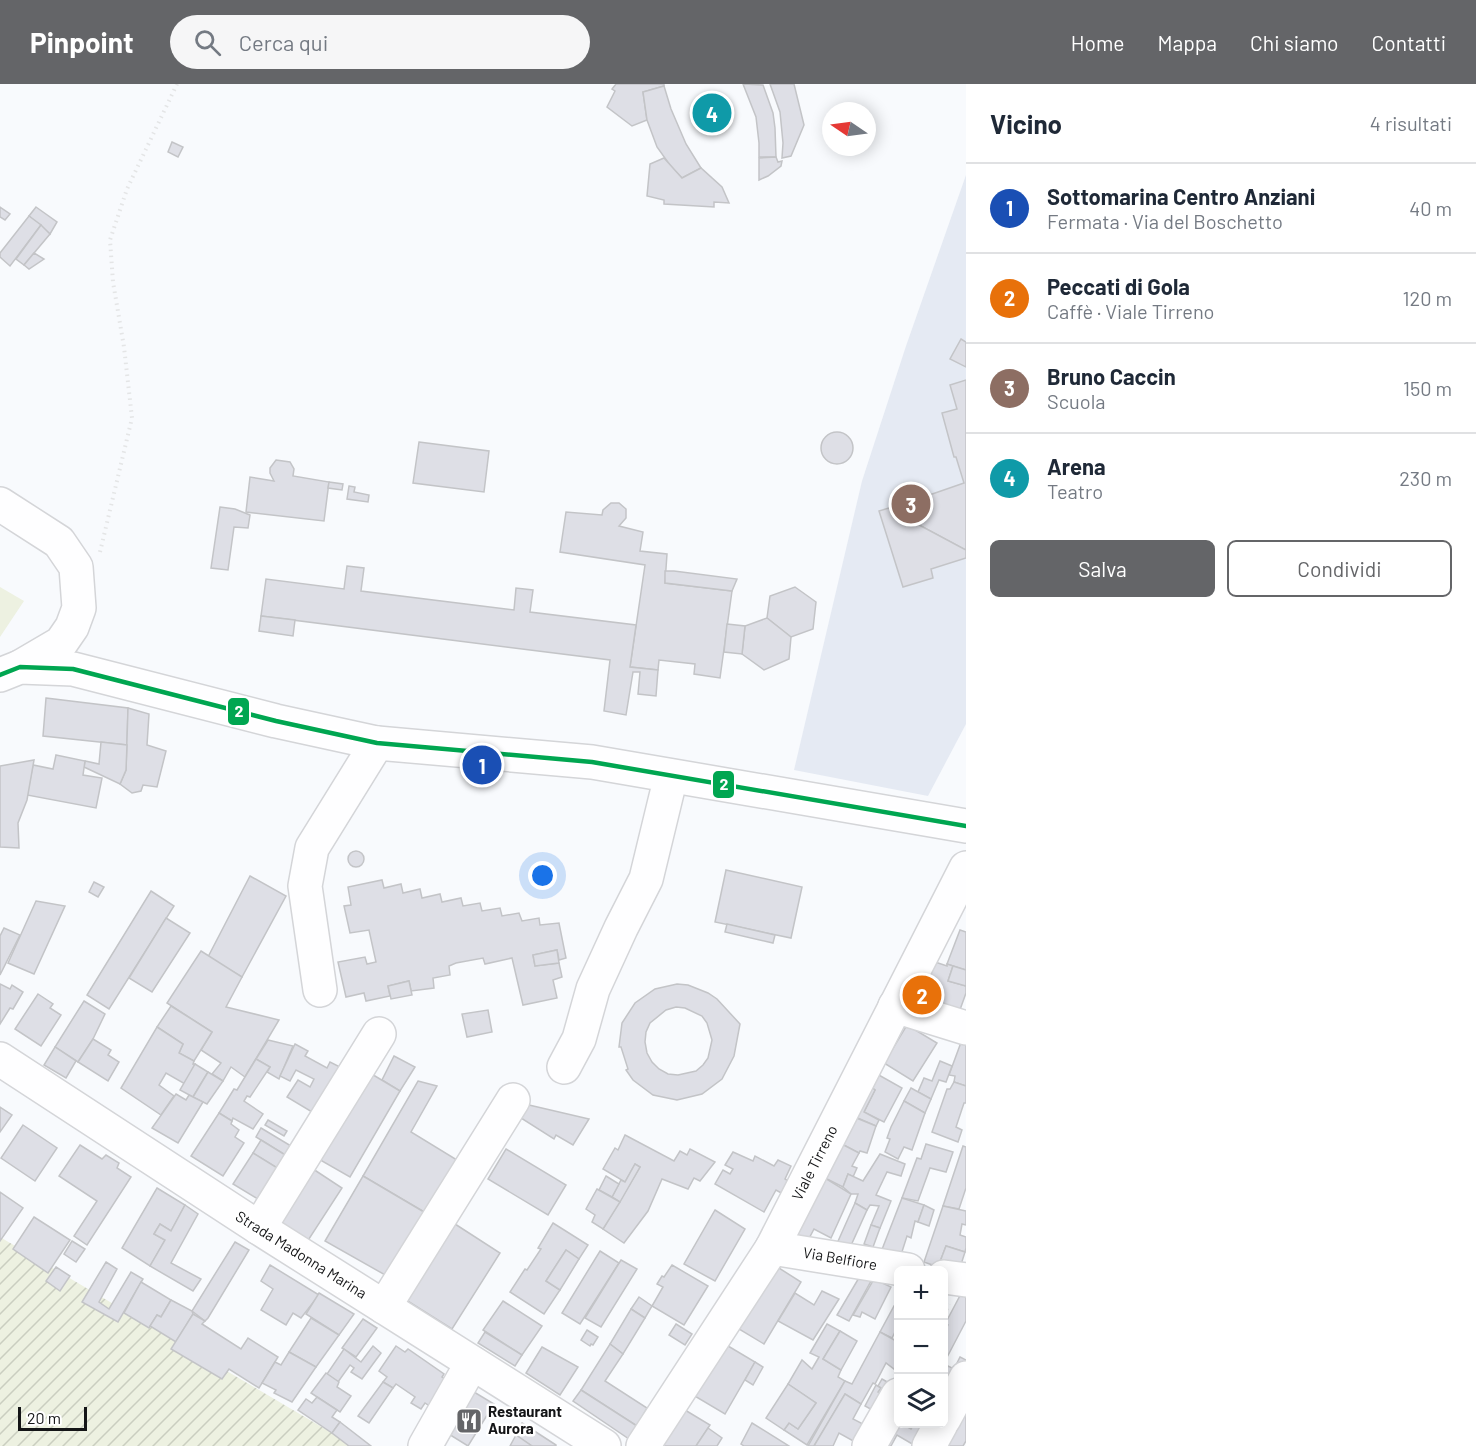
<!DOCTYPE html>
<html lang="it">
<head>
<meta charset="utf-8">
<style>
  :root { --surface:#fff; --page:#f6f6f7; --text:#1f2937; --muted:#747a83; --line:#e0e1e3; --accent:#646568 }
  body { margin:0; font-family:Barlow,sans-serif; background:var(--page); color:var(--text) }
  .controls { position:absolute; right:18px; bottom:18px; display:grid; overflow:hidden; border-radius:9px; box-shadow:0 3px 15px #0003 }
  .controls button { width:54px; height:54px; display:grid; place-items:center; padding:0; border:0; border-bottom:2px solid var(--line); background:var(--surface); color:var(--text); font:30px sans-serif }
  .compass { position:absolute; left:822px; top:18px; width:54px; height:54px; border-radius:50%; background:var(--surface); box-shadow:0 3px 15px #0003; rotate:283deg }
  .scale { position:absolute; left:18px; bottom:15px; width:69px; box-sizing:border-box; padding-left:6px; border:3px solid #141517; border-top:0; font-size:16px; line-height:21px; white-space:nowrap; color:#141517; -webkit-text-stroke:4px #fff; paint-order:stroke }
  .you { position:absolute; left:543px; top:792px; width:21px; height:21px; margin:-15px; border:4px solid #fff; border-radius:50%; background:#1a73e8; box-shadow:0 0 0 9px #1a73e833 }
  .badge { display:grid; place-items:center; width:39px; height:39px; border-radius:50%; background:var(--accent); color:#fff; font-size:20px; font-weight:700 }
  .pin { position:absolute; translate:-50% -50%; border:3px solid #fff; box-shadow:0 2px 6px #0006 }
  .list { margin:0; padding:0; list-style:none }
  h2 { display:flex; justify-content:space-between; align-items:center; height:78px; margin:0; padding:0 24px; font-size:26px }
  h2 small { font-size:20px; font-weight:400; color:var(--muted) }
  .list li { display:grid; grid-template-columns:39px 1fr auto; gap:18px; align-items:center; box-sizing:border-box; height:90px; padding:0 24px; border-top:2px solid var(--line) }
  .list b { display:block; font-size:22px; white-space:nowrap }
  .list p { margin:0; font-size:20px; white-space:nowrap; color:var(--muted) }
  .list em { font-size:20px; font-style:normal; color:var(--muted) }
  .actions { display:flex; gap:12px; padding:18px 24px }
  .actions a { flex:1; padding:14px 0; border:2px solid var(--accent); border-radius:9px; text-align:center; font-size:21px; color:var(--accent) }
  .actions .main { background:var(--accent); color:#fff }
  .icon { flex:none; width:33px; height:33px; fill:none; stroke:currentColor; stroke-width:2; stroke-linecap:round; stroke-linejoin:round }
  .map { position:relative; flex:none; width:966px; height:1362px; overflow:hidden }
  header { display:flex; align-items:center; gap:36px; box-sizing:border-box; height:84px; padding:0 30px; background:var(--accent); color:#fff }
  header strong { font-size:28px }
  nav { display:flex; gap:33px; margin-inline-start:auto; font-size:21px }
  .search { width:420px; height:54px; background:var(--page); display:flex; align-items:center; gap:15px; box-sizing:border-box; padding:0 21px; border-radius:33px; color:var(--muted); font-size:22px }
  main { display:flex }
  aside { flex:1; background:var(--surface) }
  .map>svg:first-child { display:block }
  .built { fill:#e5eaf3 }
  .park { fill:#edf1e1 }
  .garden { fill:url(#garden-furrows) }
  .building { fill:#dedfe6; stroke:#c3c4c7; stroke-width:1.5; fill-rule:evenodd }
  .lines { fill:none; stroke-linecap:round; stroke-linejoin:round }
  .minor-casing { stroke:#d4d5d8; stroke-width:36 }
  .path { stroke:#e4e5e6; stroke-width:4; stroke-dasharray:1.5 4.5; stroke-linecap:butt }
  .minor { stroke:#fefeff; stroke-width:33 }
  .bus-1-casing { stroke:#fff; stroke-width:9 }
  .bus-1 { stroke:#00a651; stroke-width:4.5 }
  .labels { text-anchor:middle; stroke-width:5; stroke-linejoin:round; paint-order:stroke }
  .street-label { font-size:15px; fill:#141517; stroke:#fff }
  .poi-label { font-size:15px; font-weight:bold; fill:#141517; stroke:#fff; text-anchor:start }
  .line-badge { stroke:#fff; stroke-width:2 }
  .badge-label { font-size:16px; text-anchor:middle; font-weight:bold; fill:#fff }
</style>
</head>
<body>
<header>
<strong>Pinpoint</strong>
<div class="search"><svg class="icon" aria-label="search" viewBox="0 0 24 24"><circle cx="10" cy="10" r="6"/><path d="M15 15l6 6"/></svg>Cerca qui</div>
<nav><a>Home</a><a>Mappa</a><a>Chi siamo</a><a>Contatti</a></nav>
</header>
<main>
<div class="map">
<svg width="966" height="1362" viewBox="0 0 966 1362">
  <defs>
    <pattern id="garden-furrows" width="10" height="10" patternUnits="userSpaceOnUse" patternTransform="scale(1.5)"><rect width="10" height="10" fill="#edf1e1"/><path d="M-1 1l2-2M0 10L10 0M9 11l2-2" fill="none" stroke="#cacec0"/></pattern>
  </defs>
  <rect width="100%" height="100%" fill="#f8fafd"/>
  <!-- built -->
  <path class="built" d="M966,91V640L928,712L794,686L862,397L906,262Z"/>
  <!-- park -->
  <path class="park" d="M0,503L24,517L0,553Z"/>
  <!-- garden -->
  <path class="garden" d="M0,1153L354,1362H0Z"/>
  <!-- building -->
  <g class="building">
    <path d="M616,0H664V2L643,8L647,36L632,42L607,23L615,7L612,5Z"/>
    <path d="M743,0L763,1L773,29L775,44L776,73H759V59L756,33Z"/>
    <path d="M770,0H794L804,41L791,72L782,74L783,59L780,28Z"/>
    <path d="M664,2L671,25L686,60L701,84L682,94L672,84L657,63L647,36L643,8Z"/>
    <path d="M172,58L183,63L178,73L168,68Z"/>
    <path d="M776,73L778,78L782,77L781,82L768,92L759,96V74Z"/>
    <path d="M664,74L682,94L701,84L722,103L729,119L714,118V123L664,120V116L647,112L650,80Z"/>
    <path d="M0,123L10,130L5,136L0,133Z"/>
    <path d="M36,123L57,138L50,150L29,132Z"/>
    <path d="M29,132L41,141L10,182L0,173V169Z"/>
    <path d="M41,141L50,150L24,181L16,175Z"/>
    <path d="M34,169L44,175L29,185L24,181Z"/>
    <path d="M961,255L966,258V283L950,275Z"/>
    <path d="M966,296V466L919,441L912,417L964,399L956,373H954L942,329L957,325L950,301Z"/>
    <circle cx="837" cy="364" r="16"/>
    <path d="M419,358L489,367L484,408L413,399Z"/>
    <path d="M276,376L290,378L294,385L293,392L329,398L324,437L246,428L250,393L274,397L270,389V384Z"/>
    <path d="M329,398L343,400L342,406L328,404Z"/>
    <path d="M349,402L355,403L354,408L369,411L368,418L347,415Z"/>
    <path d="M912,417L919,441L966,466V474L931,485L933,494L903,503L879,427Z"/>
    <path d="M611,419H619L626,425V434L619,442L643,448L640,467L667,470L665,499L732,507L720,594L694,590L695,580L659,576L658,586L630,583L645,481L560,468L566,428L602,431L603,426Z"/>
    <path d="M220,423L235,425L250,431L248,444L234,443L228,486L211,484Z"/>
    <path d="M347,482L364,484L361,507L514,526L516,504L533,506L530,528L636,541L630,583L658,586L656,612L638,610L640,588H633L626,631L604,627L610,576L261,532L266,495L344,505Z"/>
    <path d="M665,487H674L737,495L732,507L665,499Z"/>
    <path d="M795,503L816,518L813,545L791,553L767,534L770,512Z"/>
    <path d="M261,532L295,536L293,552L259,547Z"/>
    <path d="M767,534L791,553L789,575L764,586L742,570L745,542Z"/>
    <path d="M727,540L745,542L742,570L724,568Z"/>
    <path d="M46,614L128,624L127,661L43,652Z"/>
    <path d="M128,624L149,630L147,661L166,667L157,703L143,701L141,707L132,709L120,700L126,686Z"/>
    <path d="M101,658L127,661L126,686L120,700L84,683L85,677L99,680Z"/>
    <path d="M56,671L85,677L83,691L102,694L96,724L27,711L33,681L53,685Z"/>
    <path d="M34,676L27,716L18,739L19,764L0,763V682Z"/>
    <circle cx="356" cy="775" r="8"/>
    <path d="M726,786L802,803L791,854L715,838Z"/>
    <path d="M250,792L286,812L242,893L208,873Z"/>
    <path d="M382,796L384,804L401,800L403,809L420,805L422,814L440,810L442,818L461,814L463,822L480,819L482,827L500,824L502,832L519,829L522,837L539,834L540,841L559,839L566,874L559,876L557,866L533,871L535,882L559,879L562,893L553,896L557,914L523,921L512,874L485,880L483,874L456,879L449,882L450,891L433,894L434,904L411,907L409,897L388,902L390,912L366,917L364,909L346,913L338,878L365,873L367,880L376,878L369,846L350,849L344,822L351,821L348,803Z"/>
    <path d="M94,798L104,803L98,813L89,808Z"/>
    <path d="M151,807L174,822L109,925L87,911Z"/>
    <path d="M36,817L65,822L34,890L8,879Z"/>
    <path d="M166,834L190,849L152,908L129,894Z"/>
    <path d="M727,840L775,851L773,859L725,848Z"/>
    <path d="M4,844L20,851L0,891V852Z"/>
    <path d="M960,846L966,848V886L947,880Z"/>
    <path d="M557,866L559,879L535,882L533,871Z"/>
    <path d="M201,867L242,893L226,923L279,936L245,993L231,983L223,997L212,990L221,979L201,966L212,948L167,919Z"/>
    <path d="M935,878L947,882V880L953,882L948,897L966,902V909L957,934L912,920L922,899L927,901Z"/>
    <path d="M953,882L966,886V902L948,897Z"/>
    <path d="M409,897L412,911L391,915L388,902Z"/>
    <path d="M0,900L10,905L12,901L23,908L13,925L10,924L0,940Z"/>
    <path d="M677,900L688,901L708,909L717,915L740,940L734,972L722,995L702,1010L677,1016L653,1011L633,996L626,986L628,985L621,963H619L622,939L635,919L655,905ZM676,923L685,924L702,932L707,939L712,956L708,974L703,981L696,987L678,991L668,990L659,985L652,978L647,969L645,958L646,948L650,939L666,926Z"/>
    <path d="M38,910L53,920L50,924L61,931L41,962L15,945Z"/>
    <path d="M84,917L105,930L93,955L78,978L55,963Z"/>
    <path d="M171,922L212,948L194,977L179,969L183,960L157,943Z"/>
    <path d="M488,926L492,948L467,953L462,930Z"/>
    <path d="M907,941L937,959L913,997L884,979Z"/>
    <path d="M157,943L183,960L179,969L194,977L193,980H195L185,1000L166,989L159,1001L174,1012L161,1031L121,1004Z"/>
    <path d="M963,953L966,954V1002L954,998L955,992L949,991Z"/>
    <path d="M93,955L111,966L108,971L119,978L108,997L78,978Z"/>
    <path d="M268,956L293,962L279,995L267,988L270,983L256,975Z"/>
    <path d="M295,960L308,967L305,972L327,984L330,978L350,988L322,1034L287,1013L298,996L310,1003L314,995L296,986L290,997L280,992Z"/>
    <path d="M55,963L76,977L66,994L44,981Z"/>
    <path d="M394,972L415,983L400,1007L382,996Z"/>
    <path d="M256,975L270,983L250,1013L247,1012L244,1017L263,1030L253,1045L233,1034L232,1037L219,1029L234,1005L237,1006Z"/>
    <path d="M940,977L952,982L946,998L939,996L931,1015L918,1008L924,994L932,997Z"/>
    <path d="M195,980L208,988L193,1013L180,1006Z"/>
    <path d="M365,986L400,1007L350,1093L315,1073Z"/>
    <path d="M208,988L223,997L207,1020L193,1013Z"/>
    <path d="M877,990L902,1004L884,1038L864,1028L875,1006L871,1003Z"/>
    <path d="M418,997L437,1002L411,1048L457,1076L426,1129L363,1092Z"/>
    <path d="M954,998L966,1002V1019H964L956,1043L962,1046L958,1058L932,1048L947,1005H950Z"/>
    <path d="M871,1003L875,1006L864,1028L879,1036L876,1042L853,1032Z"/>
    <path d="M911,1004L931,1015L925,1029L904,1017Z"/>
    <path d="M176,1010L186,1016L189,1011L203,1018L178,1059L152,1044Z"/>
    <path d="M904,1017L925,1029L912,1066L904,1063L898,1075L885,1068L890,1055L887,1054L891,1043Z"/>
    <path d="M529,1021L589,1035L573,1061L556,1051L554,1055L521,1034Z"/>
    <path d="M0,1023L12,1031L0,1048Z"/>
    <path d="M219,1029L232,1037L231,1040L239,1046L235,1053L244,1059L223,1092L191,1072Z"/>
    <path d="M849,1031L876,1042L867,1069L860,1067L859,1069L836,1057Z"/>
    <path d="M268,1036L287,1047L284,1052L265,1041Z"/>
    <path d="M23,1041L57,1064L35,1097L1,1074Z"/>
    <path d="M261,1044L301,1068L295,1077L256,1053Z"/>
    <path d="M625,1051L674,1077L680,1067L687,1071L690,1065L715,1078L700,1097L694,1094L688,1105L662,1095L648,1127L624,1159L603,1145L640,1083L635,1080L625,1098L603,1085L615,1064L618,1066Z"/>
    <path d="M261,1056L295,1077L287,1090L253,1069Z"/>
    <path d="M836,1057L859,1069L852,1082L857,1084L853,1093L848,1090L843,1103L825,1094Z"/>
    <path d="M926,1060L953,1068L946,1088L930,1084L918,1117L902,1114L917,1074L921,1075Z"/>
    <path d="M80,1061L102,1075L106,1071L119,1079L117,1084L131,1093L87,1161L74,1152L97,1117L59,1092Z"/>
    <path d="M963,1062L966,1063V1104L959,1125L943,1122Z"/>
    <path d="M506,1065L566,1101L548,1131L488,1095Z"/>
    <path d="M733,1068L753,1077L755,1072L774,1082L778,1076L791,1082L785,1095L790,1098L783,1110L776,1106L764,1128L715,1100L723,1086L730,1090L733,1085L725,1081Z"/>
    <path d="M253,1069L287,1090L268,1121L233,1100Z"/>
    <path d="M880,1070L905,1080L901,1092L887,1088L876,1111L891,1117L880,1144L871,1141L879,1122L870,1121L867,1126L855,1119L858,1110H851L843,1103L848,1090L863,1097Z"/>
    <path d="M635,1080L640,1083L620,1118L612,1113L621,1096L625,1098Z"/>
    <path d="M310,1083L342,1104L307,1158L275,1138Z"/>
    <path d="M363,1092L424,1128L387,1192L325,1157Z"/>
    <path d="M606,1092L619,1100L612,1113L599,1106Z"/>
    <path d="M825,1094L851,1110L831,1154L814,1145L804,1164L787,1156Z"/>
    <path d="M157,1104L185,1121L171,1147L160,1140L154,1150L165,1156L150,1182L122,1164Z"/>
    <path d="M597,1105L620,1118L603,1145L592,1138L595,1131L586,1125Z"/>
    <path d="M0,1108L23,1124L0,1157Z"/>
    <path d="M902,1114L924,1121L918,1138L915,1137L911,1154L907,1152L900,1174L881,1168Z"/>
    <path d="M855,1119L867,1126L848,1168L835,1164Z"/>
    <path d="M185,1121L198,1130L171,1179L201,1195L193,1207L150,1182L165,1156L154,1150L160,1140L171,1147Z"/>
    <path d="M924,1121L934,1126L929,1142L918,1138Z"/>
    <path d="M943,1122L966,1127V1141L962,1140L960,1151L966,1153V1164L965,1168L946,1162L938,1183L924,1178Z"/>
    <path d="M715,1126L745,1145L715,1197L684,1180Z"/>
    <path d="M34,1133L70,1156L48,1189L13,1165Z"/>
    <path d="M553,1139L588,1161L579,1175L566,1166L546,1197L560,1206L544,1230L510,1208L525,1185L527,1186L541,1165L538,1164Z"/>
    <path d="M455,1140L500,1169L452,1245L406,1216Z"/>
    <path d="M871,1141L880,1144L873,1163L864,1160Z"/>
    <path d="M72,1157L85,1165L76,1178L64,1170Z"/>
    <path d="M235,1158L249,1166L208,1234L205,1237L192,1227Z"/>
    <path d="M946,1162L965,1168L958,1190L938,1183Z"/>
    <path d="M566,1166L579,1175L560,1206L546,1197Z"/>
    <path d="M600,1167L619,1179L580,1240L562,1229Z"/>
    <path d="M621,1176L637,1185L601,1243L585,1234Z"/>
    <path d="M106,1178L117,1185L99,1218L109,1225L131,1188L143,1195L118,1238L82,1218Z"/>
    <path d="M771,1179L801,1198L764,1260L734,1242Z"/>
    <path d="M270,1181L319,1211L301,1234L293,1229L286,1241L261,1226L273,1205L261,1197Z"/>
    <path d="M672,1181L708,1202L684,1241L652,1222L663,1203L657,1200L662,1192L664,1193Z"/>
    <path d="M56,1183L70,1192L60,1207L46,1197Z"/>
    <path d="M860,1192L871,1197L849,1237L837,1231Z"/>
    <path d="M874,1195L891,1203L875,1235L862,1228L860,1233L853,1231Z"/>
    <path d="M141,1198L171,1216L161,1233L157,1231L149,1244L124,1229Z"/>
    <path d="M963,1206H966V1237L944,1279V1249L948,1241L945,1240Z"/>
    <path d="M822,1207L839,1215L813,1256L778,1237L795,1209L814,1221Z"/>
    <path d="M319,1209L354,1230L339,1251L306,1230Z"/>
    <path d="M639,1213L652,1222L645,1234L631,1225Z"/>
    <path d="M171,1216L192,1227L193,1230L176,1258L150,1242L157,1231L161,1233Z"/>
    <path d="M503,1217L542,1242L522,1271L483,1246Z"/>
    <path d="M894,1222L898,1224V1242L892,1254L880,1248Z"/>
    <path d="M631,1225L645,1234L623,1270L610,1260Z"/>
    <path d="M193,1230L205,1237L202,1240L241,1265L248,1254L278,1273L259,1304L229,1285L222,1295L171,1265Z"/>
    <path d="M311,1234L339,1251L316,1283L289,1268Z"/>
    <path d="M363,1235L377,1244L356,1273L342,1264Z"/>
    <path d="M676,1240L692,1250L685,1261L669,1251Z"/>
    <path d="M827,1240L840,1247L823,1275L841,1286L838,1293L845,1297L807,1361L784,1346L789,1339L798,1345L816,1319L788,1300L802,1276L812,1285L819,1273L810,1269Z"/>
    <path d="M587,1246L598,1253L593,1261L591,1260L590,1262L581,1256Z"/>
    <path d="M840,1247L857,1257L841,1286L823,1275Z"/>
    <path d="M485,1248L522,1271L515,1282L478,1259Z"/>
    <path d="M880,1248L898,1258V1277L894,1285L886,1279L875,1300L873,1299L861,1320L845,1310L814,1362H808L845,1297L852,1300Z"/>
    <path d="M723,1259L755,1278L725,1330L693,1311Z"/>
    <path d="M610,1260L623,1270L605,1297L647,1324L637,1342L581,1306Z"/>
    <path d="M373,1262L381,1269L362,1295L351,1288L354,1284L350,1281L338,1298L327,1290L344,1265L361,1278Z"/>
    <path d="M396,1262L405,1268L408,1265L444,1290L442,1293L452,1299L434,1325L425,1319L421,1325L411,1319L415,1313L396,1300L393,1304L383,1298L387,1293L379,1287Z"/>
    <path d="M542,1263L578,1283L560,1311L526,1289Z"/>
    <path d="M289,1268L316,1283L292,1318L274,1309L276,1306L262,1299L275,1278L281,1281Z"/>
    <path d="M960,1273L966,1276V1291L960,1303L944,1295V1290L948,1282L954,1285Z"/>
    <path d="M755,1278L763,1283L753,1301L745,1296Z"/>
    <path d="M326,1289L339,1298L337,1303L351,1312L340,1328L311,1309Z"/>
    <path d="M882,1295L898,1304L893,1316L878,1308L881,1304L878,1302Z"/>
    <path d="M383,1298L393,1304L369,1339L358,1332Z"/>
    <path d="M788,1300L816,1319L798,1345L789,1339L784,1346L766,1334Z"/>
    <path d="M876,1301L881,1304L878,1308L893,1316L883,1332L865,1322Z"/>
    <path d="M464,1302L494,1320L468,1362L439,1344Z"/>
    <path d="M581,1306L637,1342L629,1355L573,1317Z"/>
    <path d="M845,1310L861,1320L853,1335L863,1340L855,1358L839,1349L833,1362H814Z"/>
    <path d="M317,1313L337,1326L332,1333L340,1338L332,1349L298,1326L306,1315L312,1319Z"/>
    <path d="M966,1325V1357L963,1362H935Z"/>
    <path d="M685,1326L710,1341L696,1362H661Z"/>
    <path d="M340,1338L371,1362H349L332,1349Z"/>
    <path d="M522,1339L556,1361V1362H532L516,1351Z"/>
    <path d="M752,1339L789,1362H744L741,1360Z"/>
    <path d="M898,1340H902L911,1345L914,1340H934L914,1361L897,1351L891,1362H876Z"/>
    <path d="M708,1344L722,1354L717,1362H696Z"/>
    <path d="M516,1351L532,1362H510Z"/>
  </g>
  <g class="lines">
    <defs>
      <g id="minor">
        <path d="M0,420L59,458L76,483L79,524L72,543L61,559L20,583"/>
        <path d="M0,591L20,583L73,585L276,637L377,659L592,678L966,742"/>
        <path d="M320,906L305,802L312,764L377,659"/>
        <path d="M895,922L966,944"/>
        <path d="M0,975L259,1144L604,1362"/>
        <path d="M564,983L579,955L593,905L621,844L646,795L671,692"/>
        <path d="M259,1144L379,950"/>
        <path d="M772,1164L908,1186"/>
        <path d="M944,1193L966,1196"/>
        <path d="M384,1223L513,1016"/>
        <path d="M944,1335L966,1294"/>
        <path d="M425,1362L472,1279"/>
        <path d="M643,1362L772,1164L966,784"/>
        <path d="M869,1362L898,1311"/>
        <path d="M929,1362L941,1340"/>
      </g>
    </defs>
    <!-- minor casing -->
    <use href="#minor" class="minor-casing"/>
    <!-- path -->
    <g class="path">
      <path d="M100,468L132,334L124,263L113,198L110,156L127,105L177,0"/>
      <path d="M944,1231L949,1220"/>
    </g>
    <!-- minor -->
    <use href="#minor" class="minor"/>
    <defs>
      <path id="bus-1" d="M0,591L20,583L73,585L276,637L377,659L592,678L966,742"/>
    </defs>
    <!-- bus-1 casing -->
    <use href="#bus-1" class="bus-1-casing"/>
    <!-- bus-1 -->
    <use href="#bus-1" class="bus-1"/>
  </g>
  <!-- icons -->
  <defs>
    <symbol id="restaurant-square" viewBox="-11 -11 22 22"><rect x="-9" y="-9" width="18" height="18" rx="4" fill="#646568" stroke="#fff"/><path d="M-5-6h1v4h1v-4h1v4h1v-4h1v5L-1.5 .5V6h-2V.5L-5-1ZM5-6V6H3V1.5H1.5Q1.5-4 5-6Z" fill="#fff"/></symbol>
  </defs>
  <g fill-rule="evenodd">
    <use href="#restaurant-square" x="454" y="1322" width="30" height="30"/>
  </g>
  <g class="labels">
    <!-- street labels -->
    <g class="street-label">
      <text transform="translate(815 1079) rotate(-63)" y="5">Viale Tirreno</text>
      <text transform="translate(301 1171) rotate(32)" y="5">Strada Madonna Marina</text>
      <text transform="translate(840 1175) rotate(10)" y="5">Via Belfiore</text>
    </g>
    <!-- poi labels -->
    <g class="poi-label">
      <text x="488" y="1333">Restaurant<tspan x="488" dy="17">Aurora</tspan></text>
    </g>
  </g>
  <g class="line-badge">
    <rect x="227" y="613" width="23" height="29" rx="6" fill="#00a651"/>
    <rect x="712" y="686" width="23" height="29" rx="6" fill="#00a651"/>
  </g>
  <g class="badge-label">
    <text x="239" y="633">2</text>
    <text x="724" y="706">2</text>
  </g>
</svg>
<div class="controls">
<button>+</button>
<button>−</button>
<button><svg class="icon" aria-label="layers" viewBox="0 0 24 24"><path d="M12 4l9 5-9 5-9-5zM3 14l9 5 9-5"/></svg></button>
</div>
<svg class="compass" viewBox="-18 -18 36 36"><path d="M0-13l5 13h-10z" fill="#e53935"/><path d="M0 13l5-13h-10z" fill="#747a83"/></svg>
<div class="scale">20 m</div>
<div class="you"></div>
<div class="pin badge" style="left:482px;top:681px;background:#1a4fb4">1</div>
<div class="pin badge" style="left:922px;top:911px;background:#e8710a">2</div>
<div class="pin badge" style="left:911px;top:420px;background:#8d6e63">3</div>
<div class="pin badge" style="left:712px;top:29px;background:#0f9aa8">4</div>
</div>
<aside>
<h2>Vicino<small>4 risultati</small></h2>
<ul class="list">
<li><span class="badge" style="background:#1a4fb4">1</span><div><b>Sottomarina Centro Anziani</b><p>Fermata · Via del Boschetto</p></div><em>40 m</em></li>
<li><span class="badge" style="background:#e8710a">2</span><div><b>Peccati di Gola</b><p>Caffè · Viale Tirreno</p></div><em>120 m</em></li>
<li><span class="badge" style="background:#8d6e63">3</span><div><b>Bruno Caccin</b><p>Scuola</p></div><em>150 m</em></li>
<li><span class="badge" style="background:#0f9aa8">4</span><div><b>Arena</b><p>Teatro</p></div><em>230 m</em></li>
</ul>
<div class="actions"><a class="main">Salva</a><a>Condividi</a></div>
</aside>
</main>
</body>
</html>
